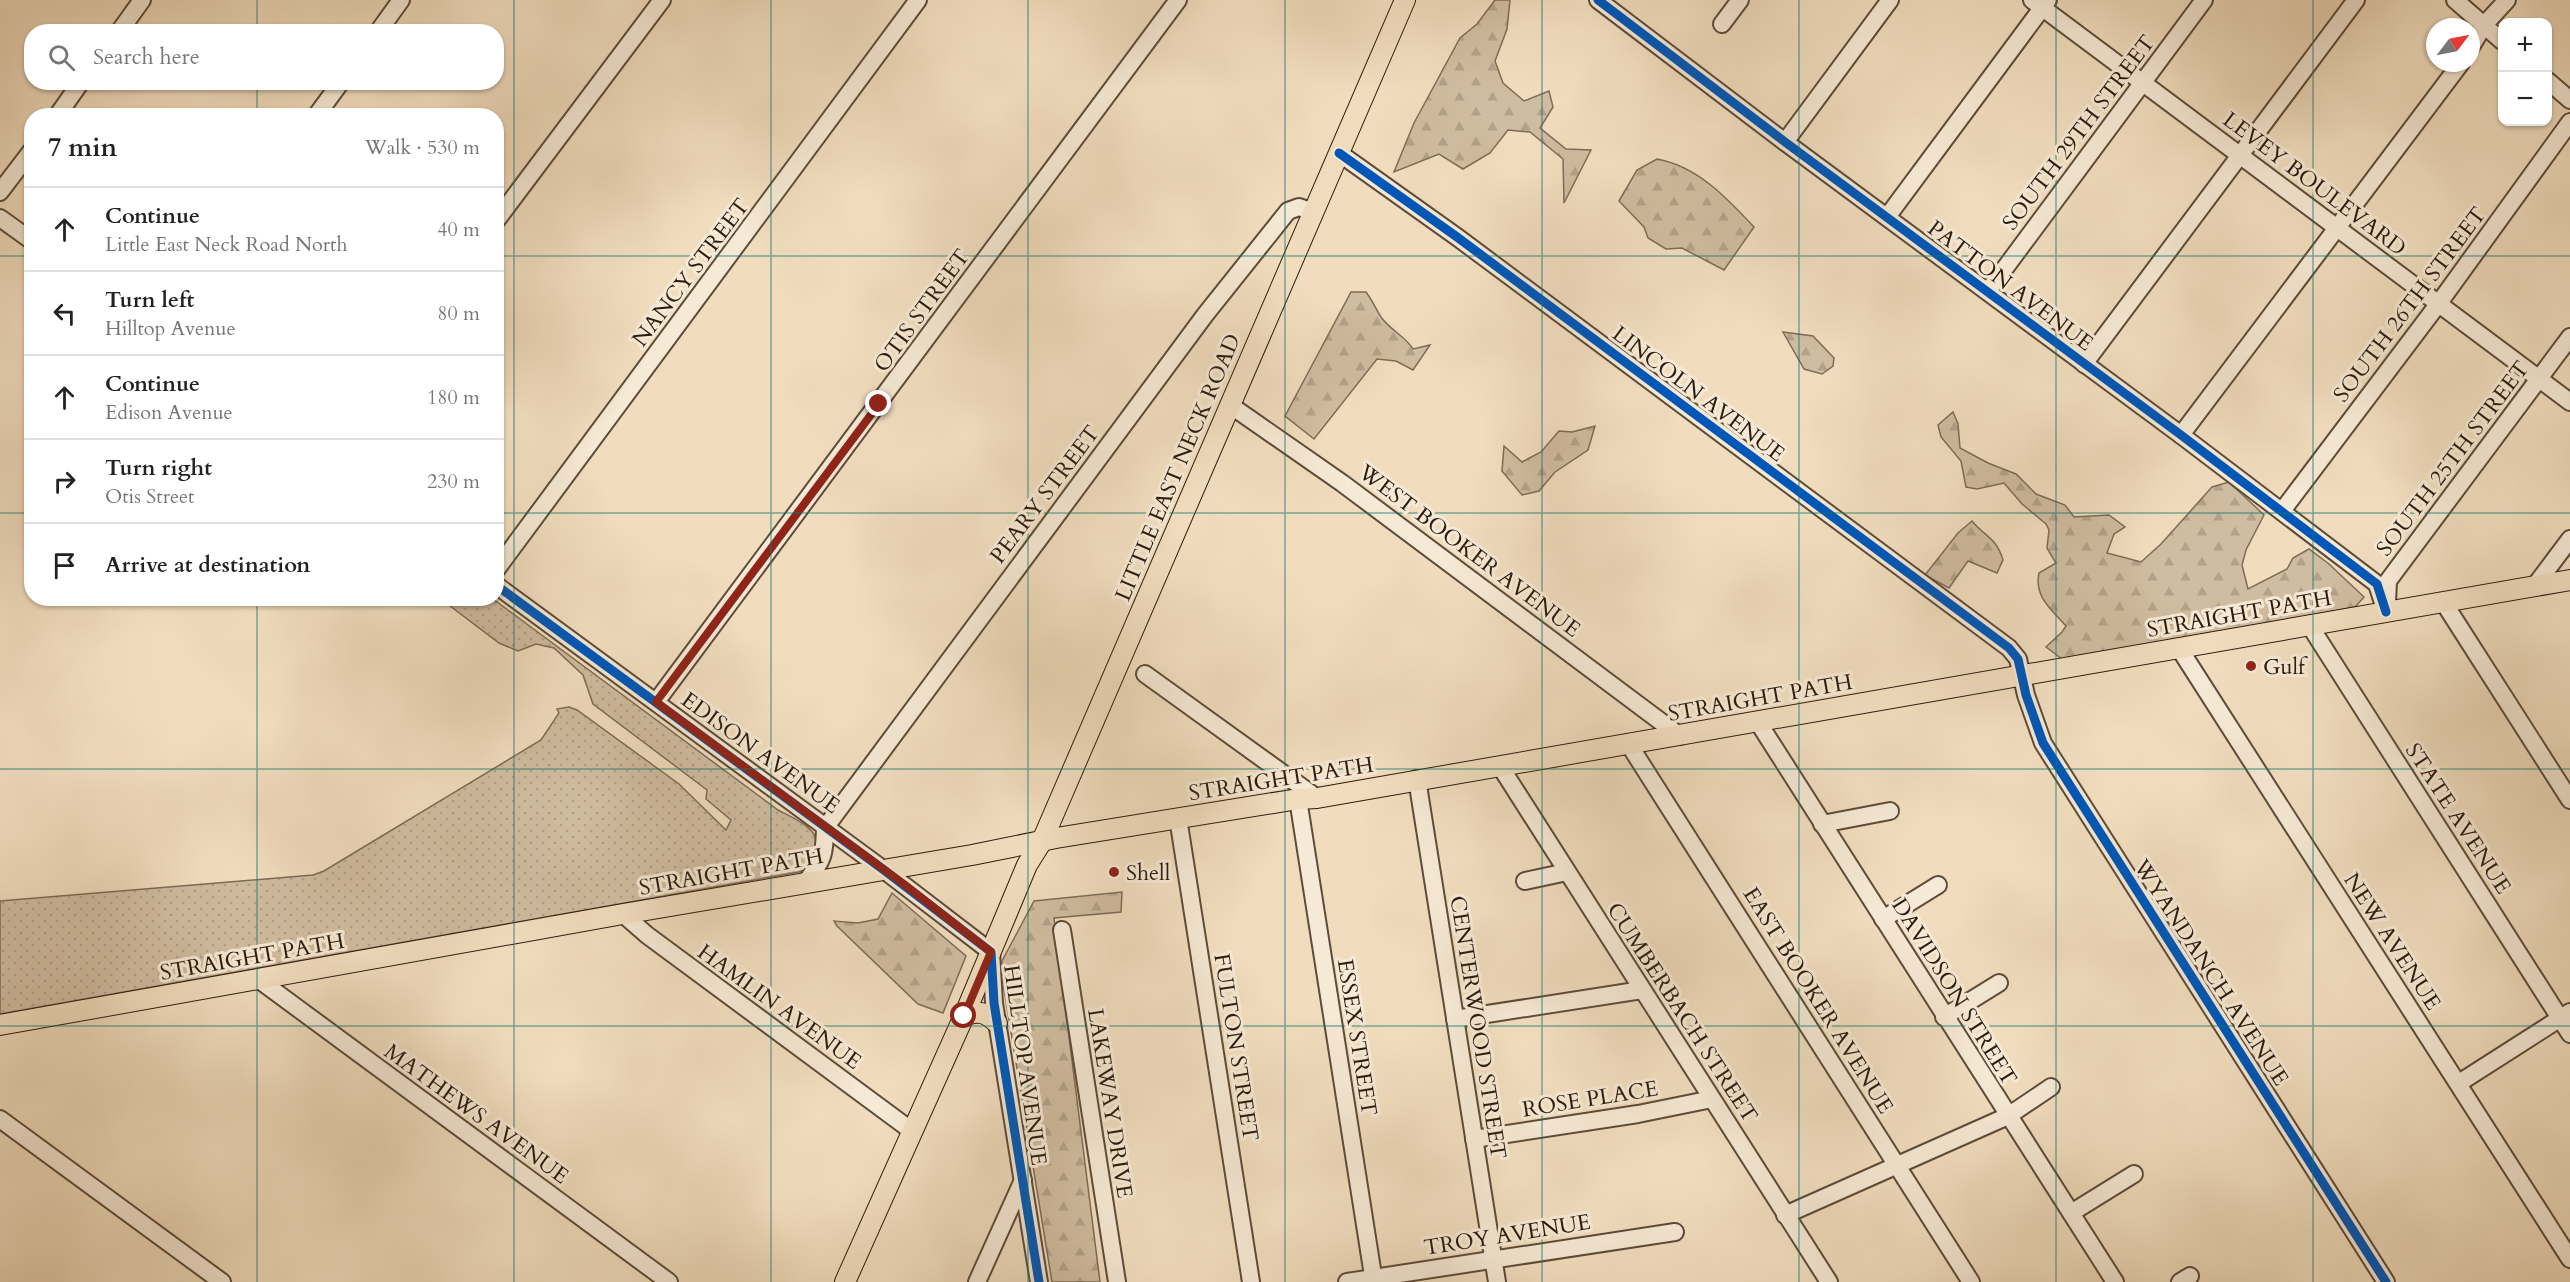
<!DOCTYPE html>
<html lang="en">
<head>
<meta charset="utf-8">
<style>
  :root { --surface:#fff; --page:#f2f2f2; --text:#222; --muted:#767676; --line:#e0e0e0 }
  body { margin:0; font-family:Cardo,serif; background:var(--page); color:var(--text) }
  .controls { position:absolute; right:18px; top:18px; display:grid; overflow:hidden; border-radius:12px; box-shadow:0 2px 4px #0004 }
  .controls button { width:54px; height:54px; display:grid; place-items:center; padding:0; border:0; border-bottom:2px solid var(--line); background:var(--surface); color:var(--text); font:30px sans-serif }
  .compass { position:absolute; left:2426px; top:18px; width:54px; height:54px; border-radius:50%; background:var(--surface); box-shadow:0 2px 4px #0004; rotate:58deg }
  .stop { position:absolute; width:18px; height:18px; margin:-14px; border:4px solid #8f2418; border-radius:50%; background:#fff }
  .stop.end { background:#8f2418; border-color:#fff; box-shadow:0 2px 6px #0008 }
  .list { margin:0; padding:0; list-style:none }
  h2 { display:flex; justify-content:space-between; align-items:center; height:78px; margin:0; padding:0 24px; font-size:26px }
  h2 small { font-size:20px; font-weight:400; color:var(--muted) }
  .list li { display:grid; grid-template-columns:39px 1fr auto; gap:18px; align-items:center; box-sizing:border-box; height:84px; padding:0 24px; border-top:2px solid var(--line) }
  .list b { display:block; font-size:22px; white-space:nowrap }
  .list p { margin:0; font-size:20px; white-space:nowrap; color:var(--muted) }
  .list em { font-size:20px; font-style:normal; color:var(--muted) }
  .icon { flex:none; width:33px; height:33px; fill:none; stroke:currentColor; stroke-width:2; stroke-linecap:round; stroke-linejoin:round }
  .map { position:relative; flex:none; width:2570px; height:1282px; overflow:hidden }
  .search { position:absolute; background:var(--surface); box-shadow:0 2px 4px #0004; left:24px; top:24px; width:480px; height:66px; display:flex; align-items:center; gap:15px; box-sizing:border-box; padding:0 21px; border-radius:24px; color:var(--muted); font-size:22px }
  .panel { position:absolute; background:var(--surface); box-shadow:0 2px 4px #0004; left:24px; top:108px; width:480px; height:498px; border-radius:24px }
  .map>svg:first-child { display:block }
  .grass { fill:url(#grass-dots); stroke:#7e6c56; stroke-width:1.5 }
  .forest { fill:url(#forest-firs); stroke:#7e6c56; stroke-width:1.5 }
  .lines { fill:none; stroke-linecap:round; stroke-linejoin:round }
  .minor-casing { stroke:#5d4c39; stroke-width:20 }
  .major-casing { stroke:#2c1c0d; stroke-width:22 }
  .minor { stroke:#f6e9d5; stroke-width:16 }
  .major { stroke:#f1ddbe; stroke-width:20 }
  .cycleway-casing { stroke:#f6e9d5; stroke-width:13 }
  .cycleway { stroke:#0057b8; stroke-width:9 }
  .route { stroke:#8f2418; stroke-width:8 }
  .grid { fill:none; stroke:#0f766e; stroke-width:1.5; stroke-opacity:0.55 }
  .poi-dot { fill:#8f2418; stroke:#f6e9d5; stroke-width:2 }
  .labels { text-anchor:middle; stroke-width:6; stroke-linejoin:round; paint-order:stroke }
  .street-label { font-size:22px; fill:#2c1c0d; stroke:#f6e9d5 }
  .poi-label { font-size:22px; fill:#2c1c0d; stroke:#f6e9d5; text-anchor:start }
</style>
</head>
<body>
<div class="map">
<svg width="2570" height="1282" viewBox="0 0 2570 1282">
  <defs>
    <pattern id="grass-dots" width="8" height="8" patternUnits="userSpaceOnUse" patternTransform="scale(1.5)"><rect width="8" height="8" fill="#d0bca0"/><path d="M2 2h.1M6 6h.1" fill="none" stroke="#b3a189" stroke-width="1.8" stroke-linecap="round"/></pattern>
    <pattern id="forest-firs" width="22" height="20" patternUnits="userSpaceOnUse" patternTransform="scale(1.5)"><rect width="22" height="20" fill="#d0bca0"/><path d="M5 1l3.5 6h-7zM16 11l3.5 6h-7z" fill="#b3a189"/></pattern>
  </defs>
  <rect width="100%" height="100%" fill="#f1ddbe"/>
  <filter id="stains"><feTurbulence type="fractalNoise" baseFrequency=".00333" numOctaves="4"/><feColorMatrix values="0 0 0 0 .2 0 0 0 0 .09 0 0 0 0 .02 0 0 0 .5 -.17"/></filter>
  <radialGradient id="worn" r=".72"><stop offset=".6" stop-color="#630" stop-opacity="0"/><stop offset="1" stop-color="#630" stop-opacity=".3"/></radialGradient>
  <!-- grass -->
  <path class="grass" d="M441,599H493L778,810C797,820 815,826 820,848L810,867L799,872L0,1014V901L313,875L324,871L541,740L559,713L557,709L569,707L577,710L679,784L726,830L731,820L706,799L707,790L593,704L583,675L554,648L536,644L518,651L499,643Z"/>
  <!-- forest -->
  <g class="forest">
    <path d="M1495,0H1510L1507,29L1495,61L1503,83L1524,101L1549,91L1553,107L1540,128L1566,149L1591,150L1564,203L1563,159L1530,132L1508,130L1490,153L1463,169L1439,154L1394,172L1414,123L1460,38L1477,24Z"/>
    <path d="M1657,159C1697,166 1727,198 1754,227L1724,270L1682,248L1666,249L1648,238L1644,227L1619,201L1637,170Z"/>
    <path d="M1351,292H1366C1372,300 1376,309 1381,317C1390,330 1405,336 1413,349L1430,345L1413,370L1396,361L1377,359L1314,439L1285,416Z"/>
    <path d="M1783,332L1813,336L1834,358L1833,366L1822,374L1804,369Z"/>
    <path d="M1953,412L1958,424L1960,448L1988,463L2016,474L2036,494L2065,505L2074,517L2109,515L2125,527L2114,534L2107,553L2141,562L2161,544L2212,487L2229,482L2264,515L2246,550L2242,565L2248,589L2287,569L2293,558L2309,549L2329,564L2364,597L2355,607L2066,662L2046,647L2062,632L2066,626C2051,609 2034,597 2039,573L2056,563L2047,548L2049,530L2046,524L2022,504L2004,483L1977,489L1966,487L1961,461L1941,437L1938,425Z"/>
    <path d="M1595,426L1588,450L1555,472L1539,491L1522,495L1502,471L1504,446L1522,462L1541,452L1559,431L1572,432Z"/>
    <path d="M1972,521C1985,537 1996,537 2003,560L1997,573L1968,561L1949,588L1925,575L1958,533Z"/>
    <path d="M1122,892L1121,912L1054,918L1100,1282H1052L1001,971L1002,961L1034,901Z"/>
    <path d="M892,893L966,956L943,1013L918,1004L837,926L834,921L858,923L878,919Z"/>
  </g>
  <g class="lines">
    <defs>
      <g id="minor">
        <path d="M1598,0L1785,142L2181,435L2377,584L2386,612"/>
        <path d="M2032,0L2570,402"/>
        <path d="M2455,0L2502,41"/>
        <path d="M1722,24L1740,0"/>
        <path d="M119,32L142,0"/>
        <path d="M378,32L401,0"/>
        <path d="M2471,47L2484,25L2507,0"/>
        <path d="M2548,81L2570,100"/>
        <path d="M57,116L81,82"/>
        <path d="M316,116L341,82"/>
        <path d="M1785,142L1890,0"/>
        <path d="M1339,153L1457,237L2009,648L2018,659L2026,695L2043,743L2386,1282"/>
        <path d="M0,192L32,150"/>
        <path d="M1887,217L2048,0"/>
        <path d="M0,218L32,241"/>
        <path d="M496,221L662,0"/>
        <path d="M1988,291L2204,0"/>
        <path d="M2084,364L2356,0"/>
        <path d="M1230,405L1342,483L1680,736"/>
        <path d="M2181,435L2461,63"/>
        <path d="M2282,511L2439,303L2570,122"/>
        <path d="M496,570L918,0"/>
        <path d="M496,585L884,870L991,952L994,1003L1039,1282"/>
        <path d="M2534,587L2570,539"/>
        <path d="M2387,603L2388,581L2570,337"/>
        <path d="M2444,603L2570,800"/>
        <path d="M2310,626L2570,1034"/>
        <path d="M2179,648L2570,1259"/>
        <path d="M1145,674L1317,798"/>
        <path d="M656,702L1178,0"/>
        <path d="M1758,722L2115,1282"/>
        <path d="M1628,743L1971,1282"/>
        <path d="M1500,766L1829,1282"/>
        <path d="M1417,779L1497,1282"/>
        <path d="M1298,799L1374,1282"/>
        <path d="M1178,818L1251,1282"/>
        <path d="M1822,824L1890,811"/>
        <path d="M1525,881L1567,872"/>
        <path d="M805,883C824,858 824,858 825,828L1205,315L1288,211L1299,207L1313,212"/>
        <path d="M623,914L647,935L912,1131"/>
        <path d="M1883,919L1938,885"/>
        <path d="M1062,930L1117,1282"/>
        <path d="M258,979L669,1282"/>
        <path d="M1944,1017L1999,983"/>
        <path d="M1455,1019L1642,990"/>
        <path d="M2459,1083L2570,1012"/>
        <path d="M0,1119L222,1282"/>
        <path d="M1474,1139L1638,1114L1712,1099"/>
        <path d="M2071,1213L2134,1174"/>
        <path d="M1785,1215L2008,1116L2051,1087"/>
        <path d="M977,1282L1023,1180"/>
        <path d="M1347,1282L1675,1232"/>
        <path d="M2180,1282L2190,1276"/>
      </g>
      <g id="major">
        <path d="M964,1016C978,1010 986,1012 997,1023"/>
        <path d="M0,1025L623,914L972,855L1056,838L1298,799L1317,798L2570,580"/>
        <path d="M845,1282L964,1016L1027,865L1042,841L1405,0"/>
      </g>
    </defs>
    <!-- minor casing -->
    <use href="#minor" class="minor-casing"/>
    <!-- major casing -->
    <use href="#major" class="major-casing"/>
    <!-- minor -->
    <use href="#minor" class="minor"/>
    <!-- major -->
    <use href="#major" class="major"/>
    <defs>
      <g id="cycleway">
        <path d="M1598,0L1785,142L2181,435L2377,584L2386,612"/>
        <path d="M1339,153L1457,237L2009,648L2018,659L2026,695L2043,743L2386,1282"/>
        <path d="M496,585L884,870L991,952L994,1003L1039,1282"/>
      </g>
    </defs>
    <!-- cycleway casing -->
    <use href="#cycleway" class="cycleway-casing"/>
    <!-- cycleway -->
    <use href="#cycleway" class="cycleway"/>
  </g>
  <g class="lines">
    <!-- route -->
    <path class="route" d="M879,404L656,702L905,885L991,952L964,1016"/>
  </g>
  <!-- grid -->
  <path class="grid" d="M257,0V32M514,0V1282M771,0V1282M1028,0V1282M1285,0V1282M1542,0V1282M1799,0V1282M2056,0V1282M2313,0V1282M257,82V116M0,256H32M496,256H2570M0,513H32M496,513H2570M257,598V1282M0,769H2570M0,1026H2570"/>
  <!-- markers -->
  <g class="poi-dot">
    <circle cx="2251" cy="666" r="6"/>
    <circle cx="1114" cy="872" r="6"/>
  </g>
  <g class="labels">
    <!-- street labels -->
    <g class="street-label">
      <text transform="translate(2078 132) rotate(-53)" y="8">SOUTH 29TH STREET</text>
      <text transform="translate(2315 183) rotate(37)" y="8">LEVEY BOULEVARD</text>
      <text transform="translate(690 272) rotate(-53)" y="8">NANCY STREET</text>
      <text transform="translate(2011 285) rotate(37)" y="8">PATTON AVENUE</text>
      <text transform="translate(2409 304) rotate(-53)" y="8">SOUTH 26TH STREET</text>
      <text transform="translate(921 310) rotate(-54)" y="8">OTIS STREET</text>
      <text transform="translate(1699 393) rotate(37)" y="8">LINCOLN AVENUE</text>
      <text transform="translate(2452 458) rotate(-53)" y="8">SOUTH 25TH STREET</text>
      <text transform="translate(1177 467) rotate(-67)" y="8">LITTLE EAST NECK ROAD</text>
      <text transform="translate(1044 494) rotate(-53)" y="8">PEARY STREET</text>
      <text transform="translate(1470 550) rotate(37)" y="8">WEST BOOKER AVENUE</text>
      <text transform="translate(2239 613) rotate(-10)" y="8">STRAIGHT PATH</text>
      <text transform="translate(1760 697) rotate(-10)" y="8">STRAIGHT PATH</text>
      <text transform="translate(761 752) rotate(36)" y="8">EDISON AVENUE</text>
      <text transform="translate(1281 778) rotate(-9)" y="8">STRAIGHT PATH</text>
      <text transform="translate(2459 818) rotate(57)" y="8">STATE AVENUE</text>
      <text transform="translate(731 871) rotate(-10)" y="8">STRAIGHT PATH</text>
      <text transform="translate(2393 941) rotate(57)" y="8">NEW AVENUE</text>
      <text transform="translate(252 956) rotate(-10)" y="8">STRAIGHT PATH</text>
      <text transform="translate(2212 972) rotate(57)" y="8">WYANDANCH AVENUE</text>
      <text transform="translate(1955 991) rotate(58)" y="8">DAVIDSON STREET</text>
      <text transform="translate(1819 1000) rotate(58)" y="8">EAST BOOKER AVENUE</text>
      <text transform="translate(780 1006) rotate(36)" y="8">HAMLIN AVENUE</text>
      <text transform="translate(1683 1012) rotate(57)" y="8">CUMBERBACH STREET</text>
      <text transform="translate(1479 1027) rotate(81)" y="8">CENTERWOOD STREET</text>
      <text transform="translate(1358 1037) rotate(81)" y="8">ESSEX STREET</text>
      <text transform="translate(1237 1047) rotate(81)" y="8">FULTON STREET</text>
      <text transform="translate(1026 1065) rotate(82)" y="8">HILLTOP AVENUE</text>
      <text transform="translate(1590 1098) rotate(-9)" y="8">ROSE PLACE</text>
      <text transform="translate(1111 1103) rotate(81)" y="8">LAKEWAY DRIVE</text>
      <text transform="translate(477 1113) rotate(36)" y="8">MATHEWS AVENUE</text>
      <text transform="translate(1507 1234) rotate(-9)" y="8">TROY AVENUE</text>
    </g>
    <!-- poi labels -->
    <g class="poi-label">
      <text x="2263" y="674">Gulf</text>
      <text x="1126" y="880">Shell</text>
    </g>
  </g>
  <rect width="100%" height="100%" filter="url(#stains)"/>
  <rect width="100%" height="100%" fill="url(#worn)"/>
</svg>
<div class="controls">
<button>+</button>
<button>−</button>
</div>
<svg class="compass" viewBox="-18 -18 36 36"><path d="M0-13l5 13h-10z" fill="#e53935"/><path d="M0 13l5-13h-10z" fill="#767676"/></svg>
<div class="stop" style="left:964px;top:1016px"></div>
<div class="stop end" style="left:879px;top:404px"></div>
<div class="search"><svg class="icon" aria-label="search" viewBox="0 0 24 24"><circle cx="10" cy="10" r="6"/><path d="M15 15l6 6"/></svg>Search here</div>
<section class="panel">
<h2>7 min<small>Walk · 530 m</small></h2>
<ul class="list">
<li><svg class="icon" aria-label="ahead" viewBox="0 0 24 24"><path d="M12 20V5M6 11l6-6 6 6"/></svg><div><b>Continue</b><p>Little East Neck Road North</p></div><em>40 m</em></li>
<li><svg class="icon" aria-label="left" viewBox="0 0 24 24"><path d="M17 20v-9H6M10 6l-5 5 5 5"/></svg><div><b>Turn left</b><p>Hilltop Avenue</p></div><em>80 m</em></li>
<li><svg class="icon" aria-label="ahead" viewBox="0 0 24 24"><path d="M12 20V5M6 11l6-6 6 6"/></svg><div><b>Continue</b><p>Edison Avenue</p></div><em>180 m</em></li>
<li><svg class="icon" aria-label="right" viewBox="0 0 24 24"><path d="M7 20v-9h11M14 6l5 5-5 5"/></svg><div><b>Turn right</b><p>Otis Street</p></div><em>230 m</em></li>
<li><svg class="icon" aria-label="arrive" viewBox="0 0 24 24"><path d="M6 21V4h12l-3 4 3 4H6"/></svg><div><b>Arrive at destination</b></div></li>
</ul>
</section>
</div>
</body>
</html>
